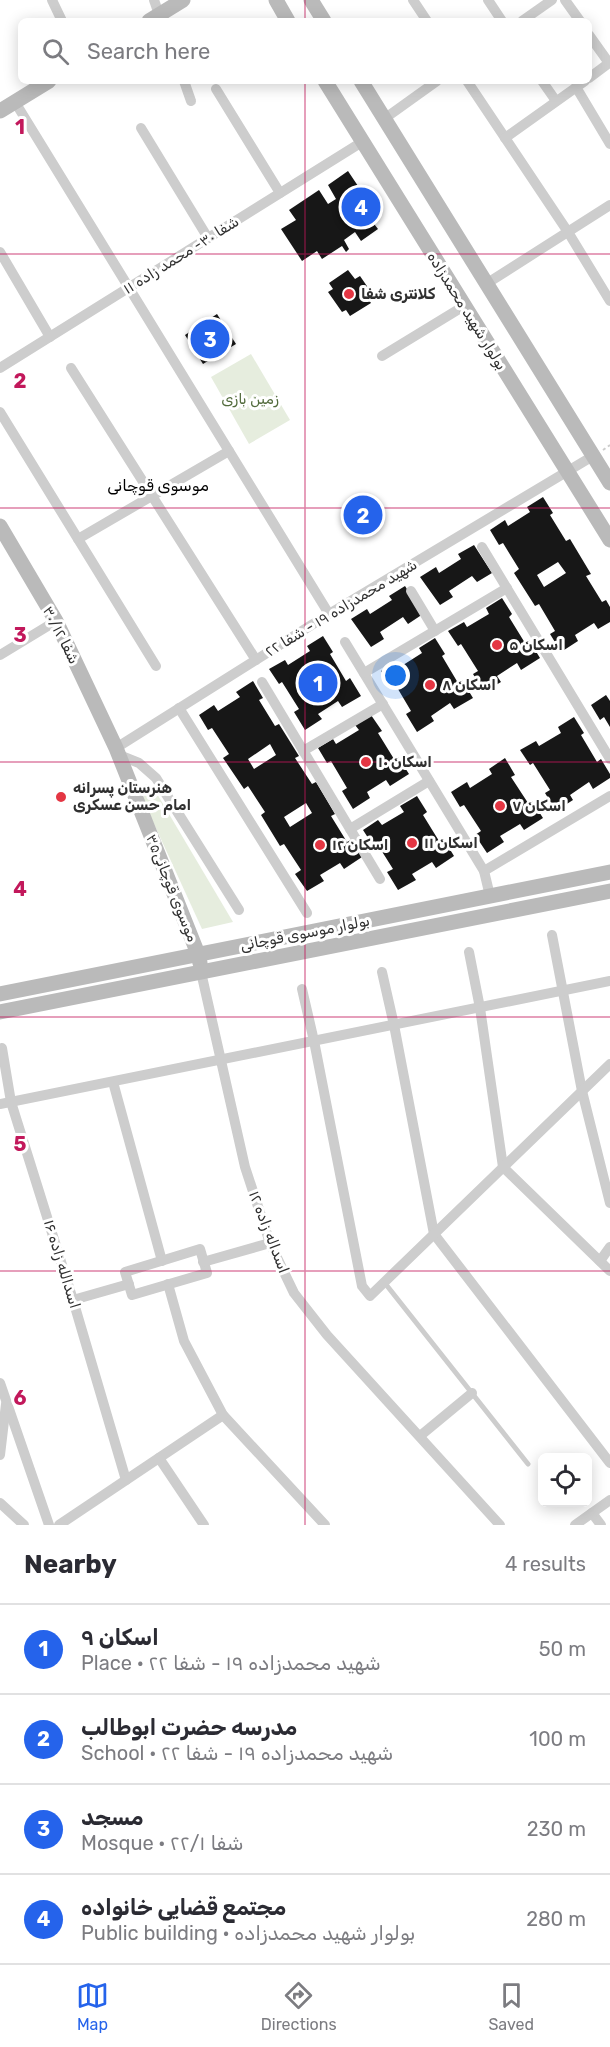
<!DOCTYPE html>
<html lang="en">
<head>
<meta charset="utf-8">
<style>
  :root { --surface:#fff; --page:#f2f2f3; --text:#2b2b33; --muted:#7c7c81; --line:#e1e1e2; --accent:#2563eb }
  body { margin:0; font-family:Rubik,Vazirmatn,sans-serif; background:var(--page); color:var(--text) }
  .controls { position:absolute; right:18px; bottom:18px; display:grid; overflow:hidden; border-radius:9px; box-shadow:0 3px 15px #0003 }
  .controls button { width:54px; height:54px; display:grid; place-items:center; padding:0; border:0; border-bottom:2px solid var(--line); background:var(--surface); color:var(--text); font:30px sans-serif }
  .you { position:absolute; left:396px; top:676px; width:21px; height:21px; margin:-15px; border:4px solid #fff; border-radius:50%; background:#1a73e8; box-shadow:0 0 0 9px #1a73e833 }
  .badge { display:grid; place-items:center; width:39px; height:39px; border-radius:50%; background:var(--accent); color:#fff; font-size:20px; font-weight:700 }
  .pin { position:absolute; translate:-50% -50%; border:3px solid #fff; box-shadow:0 2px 6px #0006 }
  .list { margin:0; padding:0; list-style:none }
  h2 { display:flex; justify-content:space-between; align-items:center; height:78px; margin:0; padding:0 24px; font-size:26px }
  h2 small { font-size:20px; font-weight:400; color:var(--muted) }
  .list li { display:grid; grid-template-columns:39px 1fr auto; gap:18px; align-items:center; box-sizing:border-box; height:90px; padding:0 24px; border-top:2px solid var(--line) }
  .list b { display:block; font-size:22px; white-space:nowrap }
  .list p { margin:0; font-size:20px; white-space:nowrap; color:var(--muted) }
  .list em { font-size:20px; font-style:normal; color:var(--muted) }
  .icon { flex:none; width:33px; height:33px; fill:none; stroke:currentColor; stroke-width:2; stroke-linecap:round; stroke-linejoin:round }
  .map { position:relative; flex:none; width:610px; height:1525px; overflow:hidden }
  .search { position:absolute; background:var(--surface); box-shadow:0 3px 15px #0003; left:18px; right:18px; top:18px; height:66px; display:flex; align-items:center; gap:15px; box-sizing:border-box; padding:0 21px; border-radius:9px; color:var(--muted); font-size:22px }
  .sheet { height:438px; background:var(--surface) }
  nav { display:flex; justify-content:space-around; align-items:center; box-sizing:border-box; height:84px; border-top:2px solid var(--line); background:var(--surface); font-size:16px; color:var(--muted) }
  nav a { display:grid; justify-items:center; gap:3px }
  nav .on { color:var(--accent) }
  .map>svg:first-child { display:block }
  .green { fill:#e6edde }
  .building { fill:#171717; fill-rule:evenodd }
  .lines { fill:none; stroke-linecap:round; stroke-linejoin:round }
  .path { stroke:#cdcdcd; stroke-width:2; stroke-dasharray:3 3; stroke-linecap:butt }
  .lane { stroke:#cdcdcd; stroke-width:5 }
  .street { stroke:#cdcdcd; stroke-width:10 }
  .secondary { stroke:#bababa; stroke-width:15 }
  .grid { fill:none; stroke:#c2185b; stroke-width:1.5; stroke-opacity:0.55 }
  .poi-dot { fill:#e43643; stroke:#fff; stroke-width:2 }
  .labels { text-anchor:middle; stroke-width:6; stroke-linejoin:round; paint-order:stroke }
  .street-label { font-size:15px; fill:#303030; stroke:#fff }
  .poi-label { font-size:15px; font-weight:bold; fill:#303030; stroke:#fff; text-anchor:start }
  .park-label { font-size:15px; fill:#536c3d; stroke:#fff }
  .neighbourhood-label { font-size:16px; fill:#000; stroke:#fff }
  .grid-label { font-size:20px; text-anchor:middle; font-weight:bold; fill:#c2185b; stroke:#fff; stroke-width:6; stroke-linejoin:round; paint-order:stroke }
</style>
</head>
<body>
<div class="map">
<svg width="610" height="1525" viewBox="0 0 610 1525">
  <rect width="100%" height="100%" fill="#fff"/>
  <!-- green -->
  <g class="green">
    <path d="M251,354L290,420L249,444L211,377Z"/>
    <path d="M146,784L153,787L233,922L202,929L144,802L143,789Z"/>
  </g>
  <!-- building -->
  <g class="building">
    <path d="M348,171L360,189L363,187L377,203L376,209L379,214L371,220L378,229L361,241L355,232L344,240L349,249L346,252L342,246L322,259L317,251L302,261L281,229L296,220L289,210L319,190L328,204L336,199L328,185Z"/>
    <path d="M348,270L355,279L360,276L371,292L366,295L371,303L350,316L346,310L342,312L328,292L333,289L329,283Z"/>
    <path d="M217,314L236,344L203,364L185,335Z"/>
    <path d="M543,497L553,513L550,515L566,541L570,539L591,574L586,576L602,602L606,600L610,607V622L598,629L594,623L575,635L578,641L561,652L550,634L555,631L539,604L535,606L514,573L519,569L503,543L499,545L490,530L505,520L508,526L530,512L527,507ZM558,562L566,573L544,587L537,575Z"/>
    <path d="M474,545L492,573L477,582L472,576L449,591L453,597L440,605L420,577L436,567L439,573L461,559L458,554Z"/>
    <path d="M405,586L423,614L408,624L403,617L380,632L384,639L371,647L351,619L367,609L370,614L392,600L389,596Z"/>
    <path d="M502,598L512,614L509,617L525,643L529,640L540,658L521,670L517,663L497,676L501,682L484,692L473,674L478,671L461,644L458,646L448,631L464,622L467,627L489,614L486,608Z"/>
    <path d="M323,636L333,652L330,654L346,681L350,678L361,696L342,707L338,701L318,714L322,719L305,730L294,712L299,709L282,682L279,684L269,669L285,660L288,665L310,651L307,646Z"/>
    <path d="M435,638L445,654L442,656L458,683L462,680L473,698L454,709L450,703L431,716L434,721L417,732L406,714L411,711L395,684L391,686L381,671L397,662L400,667L422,653L419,648Z"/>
    <path d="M253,681L263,698L259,700L275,726L279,724L299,756L295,758L312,784L316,782L335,814L331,816L347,842L351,840L362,857L344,869L340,863L320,875L324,881L307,891L295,874L301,870L284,844L280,846L261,815L265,812L248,786L244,789L223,758L229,754L212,728L208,730L199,715L214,705L218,711L240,697L236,692ZM270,744L276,755L254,769L248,759ZM306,803L312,813L290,827L284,817Z"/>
    <path d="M606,695L610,701V727L604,717L600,720L591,705Z"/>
    <path d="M371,715L382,731L378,733L394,759L398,757L409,774L390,786L386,780L367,792L370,798L353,809L342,791L347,788L331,761L327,763L318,748L333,739L336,744L359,730L355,725Z"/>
    <path d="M574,717L584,733L581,735L597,762L601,759L610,774V778L593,789L589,782L570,795L573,800L556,811L545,793L550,790L533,763L530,765L520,750L536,741L539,746L561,733L558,727Z"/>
    <path d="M505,758L515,775L511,777L528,803L532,801L543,818L524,830L520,824L500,836L504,842L487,853L475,835L481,831L464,805L460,807L451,792L467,782L470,788L492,774L489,769Z"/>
    <path d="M417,796L427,812L423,815L439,841L443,838L454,856L436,868L432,862L412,874L416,880L398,890L387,872L393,869L376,842L372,844L363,830L378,820L382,825L404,812L400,806Z"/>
  </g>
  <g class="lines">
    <!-- path -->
    <path class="path" d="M603,450L610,445"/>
    <!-- lane -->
    <path class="lane" d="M384,1282L528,1464"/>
    <!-- street -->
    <g class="street">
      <path d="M52,0L62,21"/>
      <path d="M154,0L161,20"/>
      <path d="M413,0L427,21"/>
      <path d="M488,0L502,21"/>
      <path d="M565,0L580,21"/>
      <path d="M522,21L552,0"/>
      <path d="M589,35L609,63L589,78"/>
      <path d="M184,81L191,101"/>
      <path d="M467,81L568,232L610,301"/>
      <path d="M542,81L556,101"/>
      <path d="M576,87L610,144"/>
      <path d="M216,89L280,193"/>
      <path d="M15,102L329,614"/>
      <path d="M384,119L437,81"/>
      <path d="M141,128L208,238"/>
      <path d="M505,138L585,81"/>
      <path d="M0,252L50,337"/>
      <path d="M486,284L610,205"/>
      <path d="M382,356L464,306"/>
      <path d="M0,368L362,142"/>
      <path d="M71,368L256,660"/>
      <path d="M0,412L156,666"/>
      <path d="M78,539L229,451"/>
      <path d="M482,547L610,759"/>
      <path d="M411,591L435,631"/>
      <path d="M345,642L484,871L490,896"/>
      <path d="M0,655L56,621"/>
      <path d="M364,673L507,588"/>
      <path d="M262,682L380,879"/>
      <path d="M179,708L307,913"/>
      <path d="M116,748L329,614L593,456"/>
      <path d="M303,751L383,704"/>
      <path d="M119,755L139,763L156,778L239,910"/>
      <path d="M350,829L429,781"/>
      <path d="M484,871L610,796"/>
      <path d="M552,935L582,1091L610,1203"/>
      <path d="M469,952L480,1008L503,1167L610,1271"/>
      <path d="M201,972L245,1167L270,1243L294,1293L327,1335L500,1525"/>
      <path d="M382,972L394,1025L434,1234L610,1463"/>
      <path d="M302,989L314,1041L362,1286L370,1296L610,1064"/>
      <path d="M2,1048L11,1102L73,1300L126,1480"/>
      <path d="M113,1082L162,1261"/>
      <path d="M0,1104L610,981"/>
      <path d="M200,1249L207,1273L132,1295L125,1272Z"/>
      <path d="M600,1261L610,1247"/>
      <path d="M203,1262L270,1243"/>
      <path d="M168,1284L184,1341L223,1415L325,1525"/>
      <path d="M73,1300L129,1284"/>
      <path d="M0,1383L49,1525"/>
      <path d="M420,1436L472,1393"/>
      <path d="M0,1455L6,1404"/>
      <path d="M159,1458L204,1525"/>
      <path d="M0,1503L24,1525"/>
      <path d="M592,1513L601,1525"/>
      <path d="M59,1525L223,1415"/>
      <path d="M575,1525L610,1500"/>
    </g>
    <!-- secondary -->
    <g class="secondary">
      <path d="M276,0L288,21"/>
      <path d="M311,0L324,21"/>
      <path d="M149,21L183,0"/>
      <path d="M325,81L610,540"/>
      <path d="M361,81L610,483"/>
      <path d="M0,111L49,81"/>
      <path d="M0,526L56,621L116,748L198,954L200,963"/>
      <path d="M0,994L610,872"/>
      <path d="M0,1012L610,891"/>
    </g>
  </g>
  <!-- grid -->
  <path class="grid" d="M305,0V21M305,81V1525M0,254H610M0,508H610M0,762H610M0,1017H610M0,1271H610"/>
  <!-- markers -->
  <g class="poi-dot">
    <circle cx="349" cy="294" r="6"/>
    <circle cx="497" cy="645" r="6"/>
    <circle cx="430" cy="685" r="6"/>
    <circle cx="366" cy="762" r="6"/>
    <circle cx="61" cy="797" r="6"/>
    <circle cx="500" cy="806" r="6"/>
    <circle cx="412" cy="843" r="6"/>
    <circle cx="320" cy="845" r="6"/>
  </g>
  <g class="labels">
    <!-- street labels -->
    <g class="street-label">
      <text transform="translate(181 255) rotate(-32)" y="5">شفا ۳۰- محمد زاده ۱۱</text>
      <text transform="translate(467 311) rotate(58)" y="5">بولوار شهید محمدزاده</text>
      <text transform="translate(341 608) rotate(-31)" y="5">شهید محمدزاده ۱۹ - شفا ۲۲</text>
      <text transform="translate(61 635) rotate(63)" y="5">شفا ۳۰/۱۲</text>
      <text transform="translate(172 888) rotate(68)" y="5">موسوی قوچانی۳۵</text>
      <text transform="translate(305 933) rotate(-11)" y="5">بولوار موسوی قوچانی</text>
      <text transform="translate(269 1232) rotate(69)" y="5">اسداله زاده ۱۲</text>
      <text transform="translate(62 1264) rotate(73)" y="5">اسدالله زاده ۱۶</text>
    </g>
    <!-- poi labels -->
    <g class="poi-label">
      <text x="361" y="299">کلانتری شفا</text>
      <text x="509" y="650">اسکان ۵</text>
      <text x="442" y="690">اسکان ۸</text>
      <text x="378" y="767">اسکان ۱۰</text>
      <text x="73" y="793">هنرستان پسرانه<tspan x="73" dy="17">امام حسن عسکری</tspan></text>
      <text x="512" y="811">اسکان ۷</text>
      <text x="424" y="848">اسکان ۱۱</text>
      <text x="332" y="850">اسکان ۱۲</text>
    </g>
    <!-- park labels -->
    <g class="park-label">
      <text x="250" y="404">زمین بازی</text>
    </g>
    <!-- neighbourhood labels -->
    <g class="neighbourhood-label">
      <text x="158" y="491">موسوی قوچانی</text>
    </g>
  </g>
  <g class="grid-label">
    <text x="20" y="134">1</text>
    <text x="20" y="388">2</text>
    <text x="20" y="642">3</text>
    <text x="20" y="896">4</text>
    <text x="20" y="1151">5</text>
    <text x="20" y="1405">6</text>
  </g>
</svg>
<div class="controls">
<button><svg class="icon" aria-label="locate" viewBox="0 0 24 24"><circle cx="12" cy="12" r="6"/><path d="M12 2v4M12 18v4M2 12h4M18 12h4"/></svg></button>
</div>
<div class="you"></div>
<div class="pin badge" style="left:318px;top:683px">1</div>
<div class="pin badge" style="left:363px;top:515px">2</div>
<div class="pin badge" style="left:210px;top:339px">3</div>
<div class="pin badge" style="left:361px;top:207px">4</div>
<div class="search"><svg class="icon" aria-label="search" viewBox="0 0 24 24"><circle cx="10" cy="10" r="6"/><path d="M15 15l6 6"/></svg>Search here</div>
</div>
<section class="sheet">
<h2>Nearby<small>4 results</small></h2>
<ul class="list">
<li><span class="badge">1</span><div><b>اسکان ۹</b><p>Place · شهید محمدزاده ۱۹ - شفا ۲۲</p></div><em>50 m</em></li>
<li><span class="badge">2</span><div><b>مدرسه حضرت ابوطالب</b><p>School · شهید محمدزاده ۱۹ - شفا ۲۲</p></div><em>100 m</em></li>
<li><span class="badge">3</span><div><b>مسجد</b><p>Mosque · ۲۲/۱ شفا</p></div><em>230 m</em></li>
<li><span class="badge">4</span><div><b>مجتمع قضایی خانواده</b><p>Public building · بولوار شهید محمدزاده</p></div><em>280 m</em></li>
</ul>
</section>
<nav>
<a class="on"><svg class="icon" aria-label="map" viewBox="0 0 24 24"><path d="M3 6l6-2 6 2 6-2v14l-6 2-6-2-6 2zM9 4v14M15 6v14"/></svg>Map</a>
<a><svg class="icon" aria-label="directions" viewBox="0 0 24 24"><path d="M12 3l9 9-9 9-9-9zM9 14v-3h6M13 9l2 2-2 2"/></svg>Directions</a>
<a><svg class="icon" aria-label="saved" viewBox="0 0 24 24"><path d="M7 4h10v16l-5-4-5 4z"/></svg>Saved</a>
</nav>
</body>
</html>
